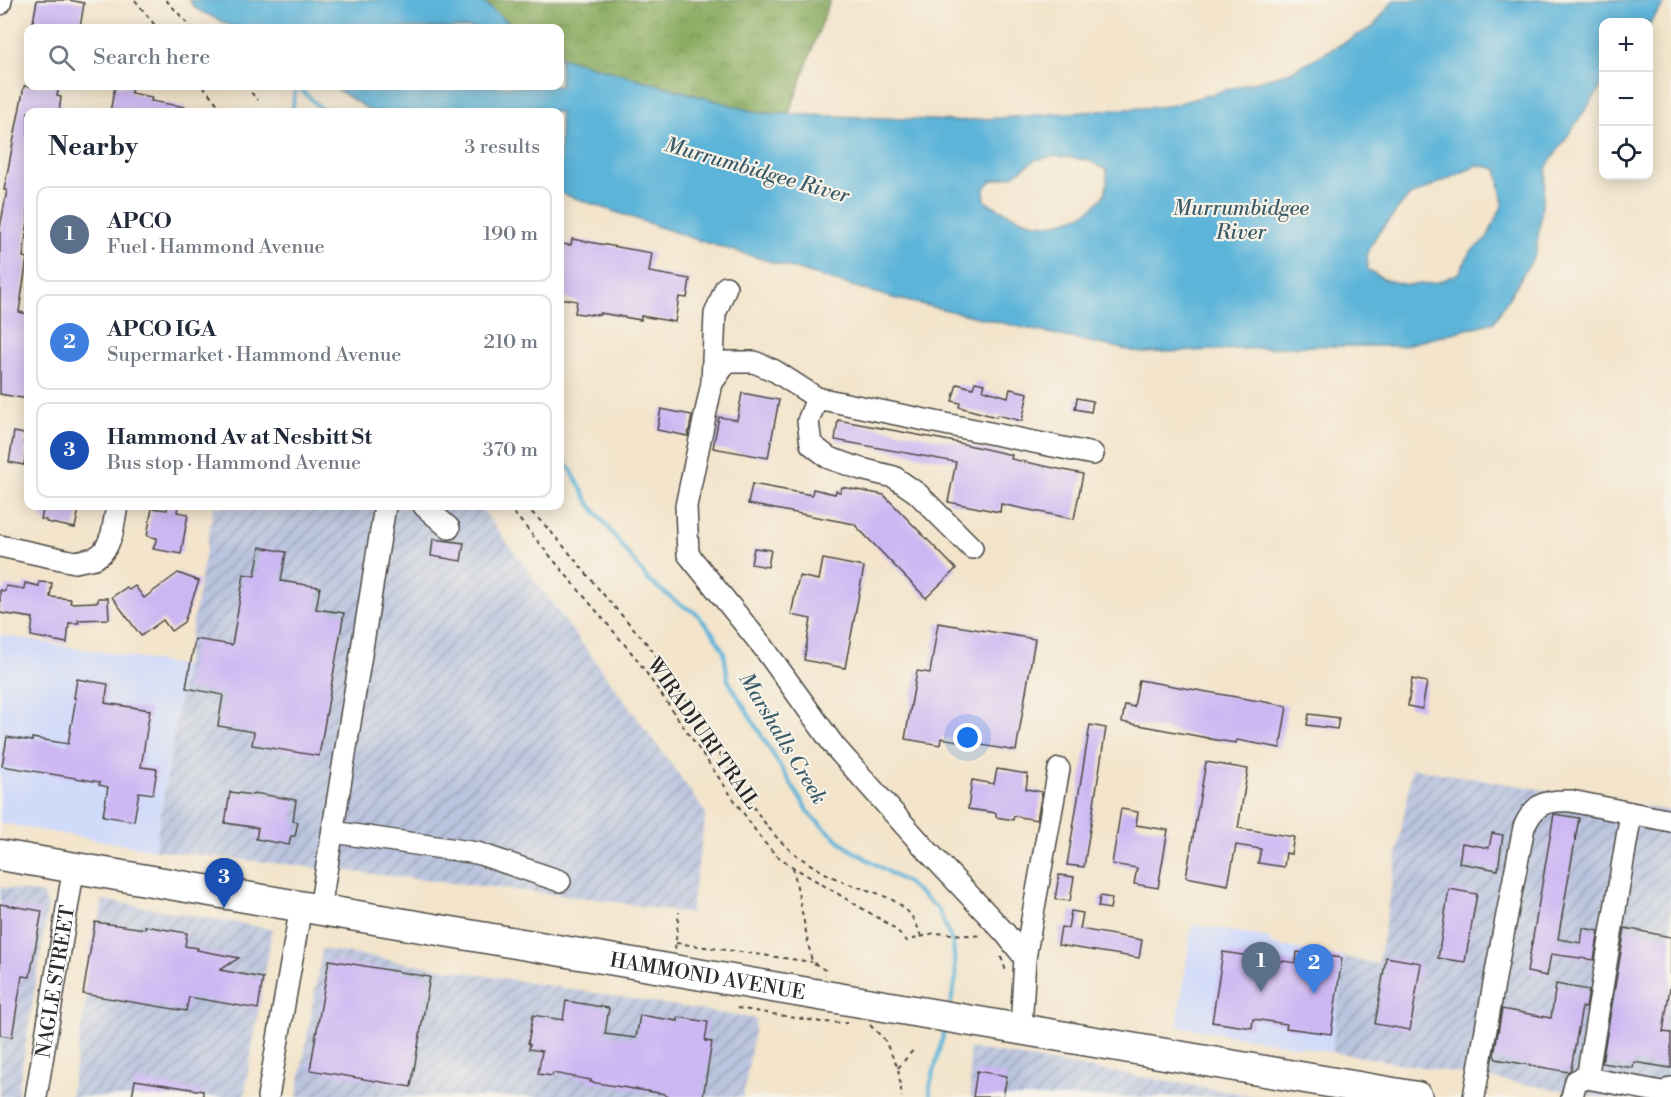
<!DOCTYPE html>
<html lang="en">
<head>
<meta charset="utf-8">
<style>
  :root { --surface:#fff; --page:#f2f2f3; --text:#1f2937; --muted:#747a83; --line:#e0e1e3; --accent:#b5179e }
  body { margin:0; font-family:"Libre Bodoni",serif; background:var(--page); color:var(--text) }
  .controls { position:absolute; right:18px; top:18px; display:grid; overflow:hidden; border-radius:12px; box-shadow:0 3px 15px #0003 }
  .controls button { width:54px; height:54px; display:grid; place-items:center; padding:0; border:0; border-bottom:2px solid var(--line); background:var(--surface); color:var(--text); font:30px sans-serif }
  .you { position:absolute; left:968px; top:738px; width:21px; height:21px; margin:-15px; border:4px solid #fff; border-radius:50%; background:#1a73e8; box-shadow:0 0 0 9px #1a73e833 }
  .badge { display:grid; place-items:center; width:39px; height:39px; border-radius:50%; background:var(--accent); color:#fff; font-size:20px; font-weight:700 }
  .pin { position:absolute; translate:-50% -50px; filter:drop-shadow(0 2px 3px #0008) }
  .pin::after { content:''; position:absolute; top:32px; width:21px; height:18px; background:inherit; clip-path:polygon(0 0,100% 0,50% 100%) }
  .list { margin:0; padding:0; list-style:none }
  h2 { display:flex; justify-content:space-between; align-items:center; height:78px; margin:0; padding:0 24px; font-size:26px }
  h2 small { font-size:20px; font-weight:400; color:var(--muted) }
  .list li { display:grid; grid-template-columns:39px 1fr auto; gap:18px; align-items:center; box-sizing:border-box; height:96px; margin:0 12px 12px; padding:0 12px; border:2px solid var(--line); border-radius:12px }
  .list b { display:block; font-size:22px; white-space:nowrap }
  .list p { margin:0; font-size:20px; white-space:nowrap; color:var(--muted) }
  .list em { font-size:20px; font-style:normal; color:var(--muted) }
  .icon { flex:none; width:33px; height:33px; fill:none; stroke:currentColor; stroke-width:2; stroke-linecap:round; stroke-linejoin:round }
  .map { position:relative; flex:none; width:1671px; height:1097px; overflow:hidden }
  .search { position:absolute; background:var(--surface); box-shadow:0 3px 15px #0003; left:24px; top:24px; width:540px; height:66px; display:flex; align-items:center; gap:15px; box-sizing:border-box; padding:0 21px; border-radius:12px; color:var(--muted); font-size:22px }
  .panel { position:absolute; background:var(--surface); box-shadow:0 3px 15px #0003; left:24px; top:108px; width:540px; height:402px; border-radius:12px }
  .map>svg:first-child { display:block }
  .built { fill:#d0daf9 }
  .industrial { fill:url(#industrial-furrows) }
  .forest { fill:url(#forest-crowns); stroke:#5a6c46; stroke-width:1.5 }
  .water { fill:#5bb4d9; stroke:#437082; stroke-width:1.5; fill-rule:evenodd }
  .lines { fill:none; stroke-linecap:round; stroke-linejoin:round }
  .stream { stroke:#5bb4d9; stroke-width:4 }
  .building { fill:#cdb7f3 }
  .minor-casing { stroke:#494743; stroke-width:24 }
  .highway-casing { stroke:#494743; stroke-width:33 }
  .path { stroke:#494743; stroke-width:2; stroke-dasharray:4.5 4.5; stroke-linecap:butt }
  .minor { stroke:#fff; stroke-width:21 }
  .highway { stroke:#fff; stroke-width:30 }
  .labels { text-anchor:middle; stroke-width:4.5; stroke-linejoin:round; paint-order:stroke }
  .street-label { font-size:20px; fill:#2b2b2b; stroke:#f7f3e8 }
  .water-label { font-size:21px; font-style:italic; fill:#3c5b68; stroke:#f7f3e8 }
</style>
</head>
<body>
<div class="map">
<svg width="1671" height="1097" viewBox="0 0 1671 1097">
  <defs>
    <pattern id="industrial-furrows" width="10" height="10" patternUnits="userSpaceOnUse" patternTransform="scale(1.5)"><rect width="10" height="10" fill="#bac4de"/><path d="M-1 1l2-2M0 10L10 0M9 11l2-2" fill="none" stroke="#979fb4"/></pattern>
    <pattern id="forest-crowns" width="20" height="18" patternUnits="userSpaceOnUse" patternTransform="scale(1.5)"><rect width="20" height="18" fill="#8aac60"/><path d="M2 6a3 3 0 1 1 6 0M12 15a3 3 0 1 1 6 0" fill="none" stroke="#718c4f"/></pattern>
  </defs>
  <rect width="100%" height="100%" fill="#f7f3e8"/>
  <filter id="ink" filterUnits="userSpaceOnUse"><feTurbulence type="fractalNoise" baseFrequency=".0167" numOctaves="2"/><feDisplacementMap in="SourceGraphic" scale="12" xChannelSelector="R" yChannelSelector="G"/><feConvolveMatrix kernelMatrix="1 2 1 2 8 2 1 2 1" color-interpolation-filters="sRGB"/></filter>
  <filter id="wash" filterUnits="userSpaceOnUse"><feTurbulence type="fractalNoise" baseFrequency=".008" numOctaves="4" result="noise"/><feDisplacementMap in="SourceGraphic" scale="24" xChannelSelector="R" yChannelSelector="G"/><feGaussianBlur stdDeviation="1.35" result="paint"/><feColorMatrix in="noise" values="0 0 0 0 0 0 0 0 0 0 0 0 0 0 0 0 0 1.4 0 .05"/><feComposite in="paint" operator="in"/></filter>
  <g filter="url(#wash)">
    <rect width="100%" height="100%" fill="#f3e4cb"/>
    <!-- built -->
    <g class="built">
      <path d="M0,635L185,666L155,850L0,823Z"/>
      <path d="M1192,924L1270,938V944L1344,957L1332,1052L1177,1026Z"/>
    </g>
    <!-- industrial -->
    <g class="industrial">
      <path d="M214,506H480L675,769L706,814L690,914L597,899L155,850L185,666Z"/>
      <path d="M1412,768L1671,811V1097H1602L1332,1052L1344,957L1378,964Z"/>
      <path d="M0,887L43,894L48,908L17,1097H0Z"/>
      <path d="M103,900L272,929L244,1097H70Z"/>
      <path d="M322,949L756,1019L743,1097H297Z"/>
      <path d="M969,1048L1261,1097H971Z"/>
    </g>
    <!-- forest -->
    <path class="forest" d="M480,0H830L789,114L759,113L560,57V28H516Z"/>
    <!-- water -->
    <g class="water">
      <path d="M189,0H480L516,28H235L196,9Z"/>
      <path d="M1394,0H1667L1649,24L1648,22H1604L1603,84L1547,166L1536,253L1494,322L1402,346H1312L1142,353L1038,331L889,297L698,240L560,193V112H372L332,86H560V57L759,113L956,121L1169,106L1290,72L1373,27ZM1056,156L1088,160L1107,170C1107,177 1108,187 1105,193C1093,216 1056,228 1031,222C1015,218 999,209 985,201L984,189L991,181L1014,175L1035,160ZM1478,165L1497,169L1503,204L1486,240L1471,251L1459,273L1436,283L1407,285L1386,280L1368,270L1367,254L1376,236L1408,197Z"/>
    </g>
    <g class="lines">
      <!-- stream -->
      <g class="stream">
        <path d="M297,86L325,112"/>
        <path d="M292,112L296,86"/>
        <path d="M560,459L571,470L589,503L649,581L678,603L696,613L713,633L724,652L728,680L789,781L812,817L848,848L907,883L938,909L953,944L956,978L950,1006"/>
        <path d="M930,1097V1086L945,1028"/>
      </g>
    </g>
    <g id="blocks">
      <!-- building -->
      <g class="building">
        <path d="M37,0H69L84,3L80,28H32Z"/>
        <path d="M24,86H59L57,96L61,97L59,112H28V221L23,257L27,258L19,312L28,314V399L0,394V228L7,190H4Z"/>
        <path d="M115,86H132L131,93L152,97L151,101L185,107L184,112H110Z"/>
        <path d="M572,239L652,253L649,272L690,279L687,298L679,297L675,322L641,316V320L600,313V315L591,314V315L575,313L577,301L560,298V244L571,245Z"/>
        <path d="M975,382L985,384L983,390L1008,397L1010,389L1028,393L1022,421L997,415L996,417L959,407L960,403L952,401L957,384L973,388Z"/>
        <path d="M742,393L779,400L768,458L713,448L719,417L737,420Z"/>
        <path d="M1077,398L1093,401L1091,412L1075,409Z"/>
        <path d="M661,409L692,415L688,436L657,430Z"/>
        <path d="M838,420L950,441L1012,455L1011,459L1083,474L1074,519L1001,504L1000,512L948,502L956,462L835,440Z"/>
        <path d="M14,432L25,434L24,443H27L24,465L9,462Z"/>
        <path d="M752,484L812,495L813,489L835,494L836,491L840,492L842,487L884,495L956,569L926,598L854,524L748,504Z"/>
        <path d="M44,506H78L77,509H79L75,528L46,522V520L41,519Z"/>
        <path d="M168,506H178L177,512L188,514L181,554L153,549L157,538L147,536L152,508L167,510Z"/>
        <path d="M433,539L464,543L461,561L431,556Z"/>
        <path d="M260,547L286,552L281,581L320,587L316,609L344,613L319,756L252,745L254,732L218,726L223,695L186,688L195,639L232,645L244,574L255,576Z"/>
        <path d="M754,548L771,550L768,567L751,564Z"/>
        <path d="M823,559L864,567L845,668L804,660L811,619L791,615L799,576L819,580Z"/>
        <path d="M178,573L199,581L184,622L171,631L163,620L141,636L112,597L127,587L129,590L135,586L144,598Z"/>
        <path d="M39,582L52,583L50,597L71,599L70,603L98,602V598H108L109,619L78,620L79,623H69L67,643L31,636L33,618L0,613V590L5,591L6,586L24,589L25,583L39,586Z"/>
        <path d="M938,623L1035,639L1016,751L941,738L940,745L905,739L917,671L930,673Z"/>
        <path d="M77,679L108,684L105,703L150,710L141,767L157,769L153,794L139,792L134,821L103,816L108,787L99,785L100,782L2,766L7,737L32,741V738L68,744L76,698H74Z"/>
        <path d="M1412,679L1427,682L1422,709L1408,706Z"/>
        <path d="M1139,680L1287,706L1280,748L1237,740L1236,743L1210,739L1208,738L1122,722L1125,705L1134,707Z"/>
        <path d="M1309,714L1339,718L1337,729L1307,725Z"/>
        <path d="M1090,725L1106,728L1084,867L1067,865Z"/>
        <path d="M1206,762L1248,769L1238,828L1294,837L1291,854L1286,853L1284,867L1258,863L1261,849L1236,845L1228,885L1186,877Z"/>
        <path d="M997,769L1028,774L1026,789L1042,792L1037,820L1014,816L1013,820L996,817V813L968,809L972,780L994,784Z"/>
        <path d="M230,792L253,795L254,793L296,800L293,821L298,822L295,836H291L289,845L256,839L258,828L225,823Z"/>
        <path d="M1121,809L1138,812L1136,825L1168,830L1158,888L1134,884L1137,868L1112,864Z"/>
        <path d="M1554,814L1579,818L1558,939L1581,943L1583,928L1599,931L1594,960L1551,954L1547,976L1527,972Z"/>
        <path d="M1492,833L1503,835L1498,870L1459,863L1462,843L1489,848Z"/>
        <path d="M1059,875L1074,877L1070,901L1055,899Z"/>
        <path d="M1449,889L1477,894L1465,962L1438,958Z"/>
        <path d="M1100,896L1112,898L1110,909L1098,907Z"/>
        <path d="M0,904L42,911L30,977L22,976L12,1037L0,1035Z"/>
        <path d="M1071,911L1083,913L1080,929L1142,940L1139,958L1058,945L1061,927L1068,928Z"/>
        <path d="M95,922L145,929V926L187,933L185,946L198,948L197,950L239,958L220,970L263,978L258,1009L189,997L186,1011L83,994Z"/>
        <path d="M1625,928L1671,937V981L1663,1032L1671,1033V1068L1634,1062L1633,1068L1602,1063Z"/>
        <path d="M1223,952L1296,963L1297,952L1342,958L1331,1034L1286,1028L1287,1024L1253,1019L1252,1028L1212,1022Z"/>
        <path d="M1386,957L1421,963L1410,1030L1375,1024Z"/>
        <path d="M329,960L430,977L411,1087L310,1070Z"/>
        <path d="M1556,984L1589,990L1586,1008L1582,1007L1571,1069L1568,1072L1496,1059L1494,1055L1502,1009L1551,1018Z"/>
        <path d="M566,1001L609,1008L605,1034L636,1038L640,1015L678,1021V1017L708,1022L705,1041L712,1042L703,1097H671L665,1096V1094L590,1082L591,1080L553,1073L552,1076L538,1074L542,1051L529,1049L530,1044L528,1043L533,1015L563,1020Z"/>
        <path d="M977,1071L1007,1076L1003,1097H973Z"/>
        <path d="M135,1080L203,1091V1097H132Z"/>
      </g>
    </g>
  </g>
  <g filter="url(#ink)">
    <use href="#blocks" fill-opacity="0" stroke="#494743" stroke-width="1.5"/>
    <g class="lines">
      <defs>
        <g id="minor">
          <path d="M0,4L1,0"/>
          <path d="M712,383L715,314L726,287"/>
          <path d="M817,398L1093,454"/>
          <path d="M424,506L449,528"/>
          <path d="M0,546L75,562L95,558L102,553L107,546L112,534L117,506"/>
          <path d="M972,548L917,493L894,477L861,469L829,458L811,444L808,421L817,398L775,371L754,362H727L712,383L686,506L688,554L764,648L835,747L923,846L1005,933L1025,958"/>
          <path d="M333,832L477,853L560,881"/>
          <path d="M320,909L385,506"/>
          <path d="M1021,1029L1025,958L1059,769"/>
          <path d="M1587,1078L1662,1092L1667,1091L1671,1088"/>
          <path id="s1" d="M36,1097L74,866"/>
          <path d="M268,1097L301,906"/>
          <path d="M1474,1097L1498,961L1524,827C1535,803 1545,800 1571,801L1671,821"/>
          <path d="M1572,1097L1576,1081L1582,1078H1587L1631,813"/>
        </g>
        <g id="highway">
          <path id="s2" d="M0,855L1417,1097"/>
        </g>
      </defs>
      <!-- minor casing -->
      <use href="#minor" class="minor-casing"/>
      <!-- highway casing -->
      <use href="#highway" class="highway-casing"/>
      <!-- path -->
      <g class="path">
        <path d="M135,0L157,28"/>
        <path d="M166,0L192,28"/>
        <path d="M203,86L224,112"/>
        <path d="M245,86L258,100"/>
        <path d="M508,506L636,658L762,840L776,855L793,867L890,925L907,941L934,933L983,936"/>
        <path d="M525,506C554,532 578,564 603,594C619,613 637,631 652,650C680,691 706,732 732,773C749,799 765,829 789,849C802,860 828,876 844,882C877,895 910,896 921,937"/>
        <path d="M793,867L812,962L825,970V975"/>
        <path d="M676,943L812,962"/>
        <path d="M675,949L679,912"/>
        <path d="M1001,957L1006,971"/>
        <path d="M737,1008L821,1022L847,1023"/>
        <path d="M870,1025L884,1039L898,1068L902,1097"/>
        <path d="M898,1068L914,1049"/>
      </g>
      <!-- minor -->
      <use href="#minor" class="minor"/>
      <!-- highway -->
      <use href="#highway" class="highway"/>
    </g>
  </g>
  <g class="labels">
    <!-- street labels -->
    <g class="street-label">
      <text transform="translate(704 733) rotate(55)" y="7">WIRADJURI TRAIL</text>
      <text dy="7" stroke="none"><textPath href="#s2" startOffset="718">HAMMOND AVENUE</textPath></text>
      <text dy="7" stroke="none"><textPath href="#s1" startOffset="117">NAGLE STREET</textPath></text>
    </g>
    <!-- water labels -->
    <g class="water-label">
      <text transform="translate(757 170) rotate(16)" y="7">Murrumbidgee River</text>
      <text x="1241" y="215">Murrumbidgee<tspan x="1241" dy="24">River</tspan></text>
      <text transform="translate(783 738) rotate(59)" y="7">Marshalls Creek</text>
    </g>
  </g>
</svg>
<div class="controls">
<button>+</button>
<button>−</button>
<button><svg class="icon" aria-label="locate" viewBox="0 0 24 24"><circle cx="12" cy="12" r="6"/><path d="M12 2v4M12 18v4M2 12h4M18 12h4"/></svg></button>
</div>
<div class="you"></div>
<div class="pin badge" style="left:1261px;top:992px;background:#5c6f8a">1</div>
<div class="pin badge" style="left:1314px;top:994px;background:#3f7fe0">2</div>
<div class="pin badge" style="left:224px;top:908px;background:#1a4fb4">3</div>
<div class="search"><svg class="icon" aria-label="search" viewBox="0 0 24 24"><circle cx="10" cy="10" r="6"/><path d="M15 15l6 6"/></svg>Search here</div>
<section class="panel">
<h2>Nearby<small>3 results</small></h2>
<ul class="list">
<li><span class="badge" style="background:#5c6f8a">1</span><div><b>APCO</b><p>Fuel · Hammond Avenue</p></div><em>190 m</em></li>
<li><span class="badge" style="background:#3f7fe0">2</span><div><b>APCO IGA</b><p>Supermarket · Hammond Avenue</p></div><em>210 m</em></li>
<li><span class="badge" style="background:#1a4fb4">3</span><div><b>Hammond Av at Nesbitt St</b><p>Bus stop · Hammond Avenue</p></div><em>370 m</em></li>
</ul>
</section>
</div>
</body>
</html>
